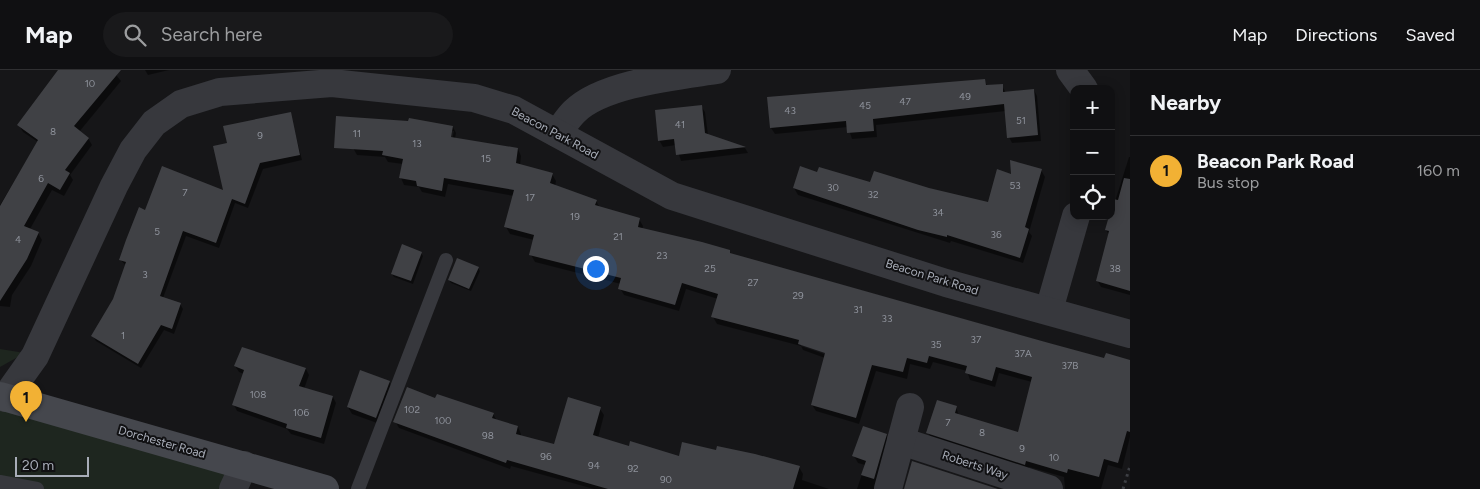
<!DOCTYPE html>
<html lang="en">
<head>
<meta charset="utf-8">
<style>
  :root { --surface:#101012; --page:#19191b; --text:#f1f3f6; --muted:#9c9d9f; --line:#303032; --accent:#f2b134 }
  body { margin:0; font-family:Figtree,sans-serif; background:var(--page); color:var(--text) }
  .controls { position:absolute; right:15px; top:15px; display:grid; overflow:hidden; border-radius:10px; box-shadow:0 2px 12px #0003 }
  .controls button { width:45px; height:45px; display:grid; place-items:center; padding:0; border:0; border-bottom:1px solid var(--line); background:var(--surface); color:var(--text); font:25px sans-serif }
  .scale { position:absolute; left:15px; bottom:12px; width:74px; box-sizing:border-box; padding-left:5px; border:2px solid #a8adb8; border-top:0; font-size:14px; line-height:18px; white-space:nowrap; color:#a8adb8; -webkit-text-stroke:4px #111113; paint-order:stroke }
  .you { position:absolute; left:595px; top:198px; width:18px; height:18px; margin:-12px; border:4px solid #fff; border-radius:50%; background:#1a73e8; box-shadow:0 0 0 8px #1a73e833 }
  .badge { display:grid; place-items:center; width:32px; height:32px; border-radius:50%; background:var(--accent); color:#111; font-size:16px; font-weight:700 }
  .pin { position:absolute; translate:-50% -41px; filter:drop-shadow(0 1px 2px #0008) }
  .pin::after { content:''; position:absolute; top:26px; width:18px; height:15px; background:inherit; clip-path:polygon(0 0,100% 0,50% 100%) }
  .list { margin:0; padding:0; list-style:none }
  h2 { display:flex; justify-content:space-between; align-items:center; height:65px; margin:0; padding:0 20px; font-size:21px }
  h2 small { font-size:16px; font-weight:400; color:var(--muted) }
  .list li { display:grid; grid-template-columns:32px 1fr auto; gap:15px; align-items:center; box-sizing:border-box; height:70px; padding:0 20px; border-top:1px solid var(--line) }
  .list b { display:block; font-size:19px; white-space:nowrap }
  .list p { margin:0; font-size:16px; white-space:nowrap; color:var(--muted) }
  .list em { font-size:16px; font-style:normal; color:var(--muted) }
  .icon { flex:none; width:28px; height:28px; fill:none; stroke:currentColor; stroke-width:2; stroke-linecap:round; stroke-linejoin:round }
  .map { position:relative; flex:none; width:1130px; height:419px; overflow:hidden }
  header { display:flex; align-items:center; gap:30px; box-sizing:border-box; height:70px; padding:0 25px; background:var(--surface); border-bottom:1px solid var(--line) }
  header strong { font-size:24px }
  nav { display:flex; gap:28px; margin-inline-start:auto; font-size:18px }
  .search { width:350px; height:45px; background:var(--page); display:flex; align-items:center; gap:12px; box-sizing:border-box; padding:0 18px; border-radius:28px; color:var(--muted); font-size:19px }
  main { display:flex }
  aside { flex:1; background:var(--surface) }
  .map>svg:first-child { display:block }
  .green { fill:#1e261f }
  .shadow { fill:#0007; fill-rule:evenodd }
  .building { fill:#404145 }
  .lines { fill:none; stroke-linecap:round; stroke-linejoin:round }
  .path { stroke:#3d3f44; stroke-width:3; stroke-dasharray:2.5 4; stroke-linecap:butt }
  .lane { stroke:#37383d; stroke-width:14 }
  .street { stroke:#37383d; stroke-width:28 }
  .secondary { stroke:#45474d; stroke-width:28 }
  .labels { text-anchor:middle; stroke-width:4; stroke-linejoin:round; paint-order:stroke }
  .number-label { font-size:10px; fill:#8e929b }
  .street-label { font-size:12px; fill:#a8adb8; stroke:#111113 }
</style>
</head>
<body>
<header>
<strong>Map</strong>
<div class="search"><svg class="icon" aria-label="search" viewBox="0 0 24 24"><circle cx="10" cy="10" r="6"/><path d="M15 15l6 6"/></svg>Search here</div>
<nav><a>Map</a><a>Directions</a><a>Saved</a></nav>
</header>
<main>
<div class="map">
<svg width="1130" height="419" viewBox="0 0 1130 419">
  <rect width="100%" height="100%" fill="#161618"/>
  <!-- green -->
  <g class="green">
    <path d="M0,279L25,283L0,297Z"/>
    <path d="M0,326L244,395L233,419H37L0,412Z"/>
  </g>
  <!-- shadow -->
  <g class="shadow">
    <path d="M59,0H112L121,11L79,62L88,68L92,75L70,105L73,110L64,126L52,120L30,159L38,163L42,170L31,196L12,225L10,237L0,236V135L38,72L23,62L19,55Z"/>
    <path d="M145,0H169L148,5Z"/>
    <path d="M984,10L988,17L1002,16L1006,23L1034,20L1037,26L1041,71L1012,73L1009,67L1006,41L876,55L877,67L852,69L848,57L775,64L771,58Z"/>
    <path d="M701,36L705,42L708,65L745,78L748,83L681,91L676,75L663,77L659,70Z"/>
    <path d="M290,43L302,90L263,99L248,138L235,133L219,178L186,166L163,228L180,234L183,239L174,264L164,260L141,298L96,271L93,266L114,230L126,196L120,189L146,141L225,122L228,74Z"/>
    <path d="M453,57L456,63L455,69L518,79L521,86L520,96L552,104L556,111L555,116L596,131L600,138L639,149L643,156L642,159L730,182L731,184L1105,289L1130,291V367L1122,399L1108,395L1101,419H1065L1064,407L1029,397L1028,401L932,369L928,363L956,337L959,346L1019,364L1032,312L999,303L995,317L970,310L967,301L933,292L930,299L910,294L907,309L876,301L859,354L816,341L812,335L825,288L803,280L801,276L830,286L831,284L801,273V276L717,254L713,247L718,229L686,219L679,241L624,225L620,218L621,214L535,192L531,185L534,170L510,164L506,157L514,126L448,114L445,127L422,122L419,117L404,115L401,108L403,94L388,92L385,87L357,85L353,78ZM451,61H454L451,73H449Z"/>
    <path d="M1129,87H1130V225L1101,217L1097,210L1109,165L1106,160Z"/>
    <path d="M1041,100L1045,107L1029,162L1032,166L1023,193L951,171L950,173L798,125L794,118L818,103L871,114L929,119L989,134L1013,105Z"/>
    <path d="M421,183L423,186L413,214L394,207L392,204Z"/>
    <path d="M478,198L480,201L471,221L451,213L449,210Z"/>
    <path d="M242,278L306,299L309,305L304,319L333,327L336,333L324,374L291,364L287,359L237,341L234,335L244,304L239,302L235,296Z"/>
    <path d="M389,312L393,319L380,354L352,344L348,337Z"/>
    <path d="M436,330L493,344L497,351L518,357L521,364V367L555,375L600,339L604,345L598,368L630,378L679,387L717,382L799,397L803,404L802,410L829,419H594L511,396L510,399L399,358L395,351Z"/>
    <path d="M886,365L890,372L877,419H857L865,395L858,393L854,386Z"/>
  </g>
  <!-- building -->
  <g class="building">
    <path d="M58,0H121L74,56L89,68L65,100L70,103L60,120L48,113L24,156L39,162L27,189L0,231V136L38,70L17,55Z"/>
    <path d="M985,9L986,15L1003,14V22L1034,19L1038,65L1007,68L1004,34L873,49L874,61L847,63L846,51L770,58L767,27Z"/>
    <path d="M702,35L705,63L746,77L676,85L674,69L658,71L655,40Z"/>
    <path d="M291,42L300,85L260,93L245,134L232,129L216,173L183,161L160,226L181,233L172,259L161,255L138,294L91,266L113,229L126,192L119,190L126,170L139,137L145,140L162,96L223,120L213,76L227,73L223,56Z"/>
    <path d="M336,46L408,51L409,48L453,56L451,67L518,78L516,93L553,103L550,113L597,130L595,135L640,148L638,157L702,172L730,180V183L1049,273L1104,288L1106,283L1130,290V362L1127,361L1118,393L1104,389L1099,407L1068,399L1067,403L1026,391L1025,395L926,363L937,330L957,336L955,343L1018,362L1032,307L996,297L992,311L965,303L967,296L929,286L927,293L907,288L903,302L872,295L856,348L811,335L825,283L798,274L799,270L711,247L718,224L682,213L675,235L618,219L621,208L529,185L534,165L504,157L514,120L444,108L442,121L417,116L416,111L399,108L403,89L382,85L383,81L334,78Z"/>
    <path d="M1010,90L1042,99L1025,157L1029,159L1020,188L947,165V167L918,160L793,118L800,96L817,102L819,97L870,112L874,101L929,118L988,132L997,99L1011,104Z"/>
    <path d="M1124,108L1130,109V221L1096,211L1109,161L1105,160L1109,146H1111L1113,129L1118,130Z"/>
    <path d="M402,174L422,182L411,211L391,204Z"/>
    <path d="M457,188L479,197L469,219L448,210Z"/>
    <path d="M242,277L306,298L299,316L333,326L321,368L286,358L287,354L232,335L244,300L234,296Z"/>
    <path d="M360,300L390,311L376,348L347,337Z"/>
    <path d="M407,317L435,328L437,324L494,343L492,348L518,356L516,364L554,374L568,327L601,337L593,365L629,376L630,371L679,386L682,372L716,380L717,376L755,384L800,396L793,419H608L507,390L506,393L393,352Z"/>
    <path d="M863,356L887,364L874,409L861,405L866,391L852,386Z"/>
    <path d="M912,391L998,419H904Z"/>
  </g>
  <g class="lines">
    <!-- path -->
    <path class="path" d="M1123,419L1130,396"/>
    <!-- lane -->
    <g class="lane">
      <path d="M0,412L37,419"/>
      <path d="M358,419L446,190"/>
    </g>
    <!-- street -->
    <g class="street">
      <path d="M1070,0L1084,19"/>
      <path d="M557,63C563,56 568,48 574,42C603,13 678,6 717,0"/>
      <path d="M1049,240L1076,146"/>
      <path d="M5,328L35,286L114,116L133,80L154,53L181,34L220,22L332,13L474,28L514,40L672,126L946,213L1130,264"/>
      <path d="M901,371L1049,419"/>
      <path d="M233,419L244,395"/>
      <path d="M888,419L910,337"/>
    </g>
    <!-- secondary -->
    <path class="secondary" d="M0,326L325,419"/>
  </g>
  <g class="labels">
    <!-- number labels -->
    <g class="number-label">
      <text x="90" y="17">10</text>
      <text x="965" y="30">49</text>
      <text x="905" y="35">47</text>
      <text x="865" y="39">45</text>
      <text x="790" y="44">43</text>
      <text x="1021" y="54">51</text>
      <text x="680" y="58">41</text>
      <text x="53" y="65">8</text>
      <text x="357" y="67">11</text>
      <text x="260" y="69">9</text>
      <text x="417" y="77">13</text>
      <text x="486" y="92">15</text>
      <text x="41" y="112">6</text>
      <text x="1015" y="119">53</text>
      <text x="833" y="121">30</text>
      <text x="185" y="126">7</text>
      <text x="873" y="128">32</text>
      <text x="530" y="131">17</text>
      <text x="938" y="146">34</text>
      <text x="575" y="150">19</text>
      <text x="157" y="165">5</text>
      <text x="996" y="168">36</text>
      <text x="618" y="170">21</text>
      <text x="18" y="173">4</text>
      <text x="662" y="189">23</text>
      <text x="710" y="202">25</text>
      <text x="1115" y="202">38</text>
      <text x="145" y="208">3</text>
      <text x="753" y="216">27</text>
      <text x="798" y="229">29</text>
      <text x="858" y="243">31</text>
      <text x="887" y="252">33</text>
      <text x="123" y="269">1</text>
      <text x="976" y="273">37</text>
      <text x="936" y="278">35</text>
      <text x="1023" y="287">37A</text>
      <text x="1070" y="299">37B</text>
      <text x="258" y="328">108</text>
      <text x="412" y="343">102</text>
      <text x="301" y="346">106</text>
      <text x="443" y="354">100</text>
      <text x="948" y="356">7</text>
      <text x="982" y="366">8</text>
      <text x="488" y="369">98</text>
      <text x="1022" y="382">9</text>
      <text x="546" y="390">96</text>
      <text x="1054" y="391">10</text>
      <text x="594" y="399">94</text>
      <text x="633" y="402">92</text>
      <text x="666" y="413">90</text>
    </g>
    <!-- street labels -->
    <g class="street-label">
      <text transform="translate(555 63) rotate(28)" y="4">Beacon Park Road</text>
      <text transform="translate(932 207) rotate(17)" y="4">Beacon Park Road</text>
      <text transform="translate(162 372) rotate(16)" y="4">Dorchester Road</text>
      <text transform="translate(975 395) rotate(18)" y="4">Roberts Way</text>
    </g>
  </g>
</svg>
<div class="controls">
<button>+</button>
<button>−</button>
<button><svg class="icon" aria-label="locate" viewBox="0 0 24 24"><circle cx="12" cy="12" r="6"/><path d="M12 2v4M12 18v4M2 12h4M18 12h4"/></svg></button>
</div>
<div class="scale">20 m</div>
<div class="you"></div>
<div class="pin badge" style="left:26px;top:352px">1</div>
</div>
<aside>
<h2>Nearby<small></small></h2>
<ul class="list">
<li><span class="badge">1</span><div><b>Beacon Park Road</b><p>Bus stop</p></div><em>160 m</em></li>
</ul>
</aside>
</main>
</body>
</html>
